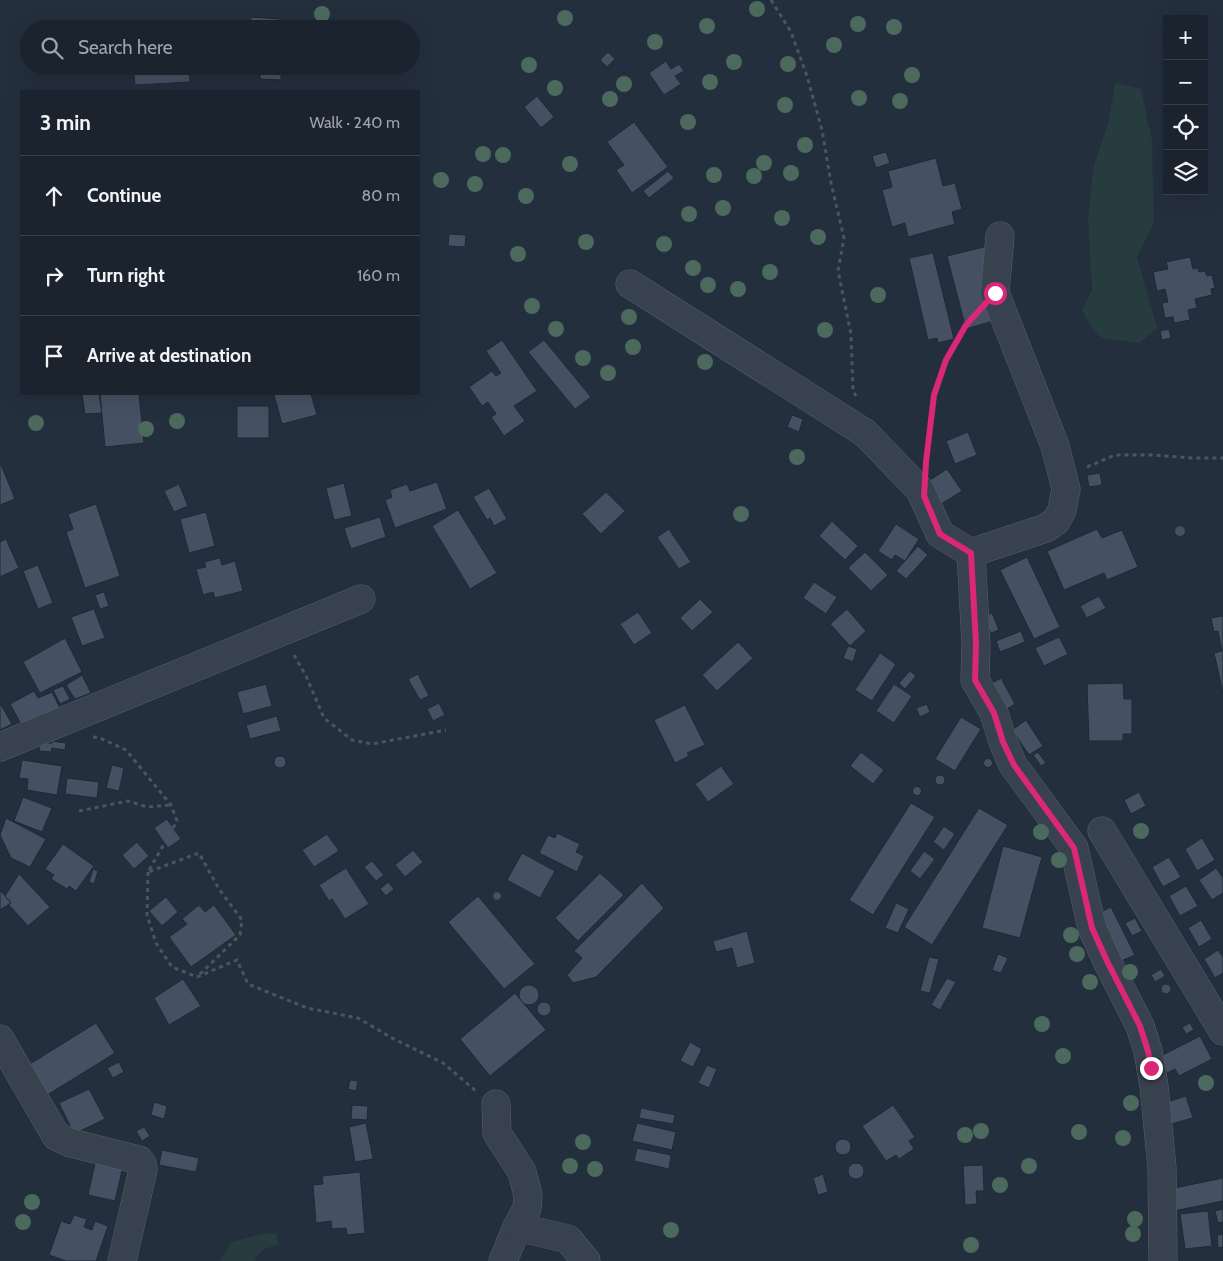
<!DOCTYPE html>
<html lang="en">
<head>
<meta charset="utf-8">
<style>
  :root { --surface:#1b232e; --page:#242b36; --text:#f1f3f6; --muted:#a0a4aa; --line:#39404a }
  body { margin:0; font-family:Cabin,sans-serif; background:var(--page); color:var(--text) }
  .controls { position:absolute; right:15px; top:15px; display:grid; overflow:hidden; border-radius:0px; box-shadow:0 5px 20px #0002 }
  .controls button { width:45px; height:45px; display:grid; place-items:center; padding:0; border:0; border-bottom:1px solid var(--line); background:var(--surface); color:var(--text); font:25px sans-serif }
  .stop { position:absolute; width:15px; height:15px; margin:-11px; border:4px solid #db2777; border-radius:50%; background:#fff }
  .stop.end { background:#db2777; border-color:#fff; box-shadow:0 1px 5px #0008 }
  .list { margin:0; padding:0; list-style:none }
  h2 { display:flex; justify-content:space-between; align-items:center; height:65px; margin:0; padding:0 20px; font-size:21px }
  h2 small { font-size:16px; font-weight:400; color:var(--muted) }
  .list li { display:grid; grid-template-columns:32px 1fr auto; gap:15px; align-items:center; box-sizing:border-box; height:80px; padding:0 20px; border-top:1px solid var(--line) }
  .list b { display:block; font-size:19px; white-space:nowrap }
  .list em { font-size:16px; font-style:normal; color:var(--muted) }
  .icon { flex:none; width:28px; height:28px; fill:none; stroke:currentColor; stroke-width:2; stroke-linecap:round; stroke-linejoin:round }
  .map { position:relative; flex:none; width:1223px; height:1261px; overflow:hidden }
  .search { position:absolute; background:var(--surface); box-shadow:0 5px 20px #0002; left:20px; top:20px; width:400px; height:55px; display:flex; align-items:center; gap:12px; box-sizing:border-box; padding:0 18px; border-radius:28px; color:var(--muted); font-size:19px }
  .panel { position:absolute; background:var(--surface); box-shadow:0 5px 20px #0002; left:20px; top:90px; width:400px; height:305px; border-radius:0px }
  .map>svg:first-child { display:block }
  .green { fill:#263c3f }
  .building { fill:#455162; stroke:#1f2835 }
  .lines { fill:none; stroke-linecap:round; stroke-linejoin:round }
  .minor-casing { stroke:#565f6c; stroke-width:29 }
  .path { stroke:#44595c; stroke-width:3; stroke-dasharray:4 4; stroke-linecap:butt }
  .minor { stroke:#38414e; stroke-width:28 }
  .tree { fill:#4b6a5d }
  .route { stroke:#db2777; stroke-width:6 }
</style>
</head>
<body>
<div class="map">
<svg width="1223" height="1261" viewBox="0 0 1223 1261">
  <rect width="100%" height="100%" fill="#242f3e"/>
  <!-- green -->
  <g class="green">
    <path d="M1115,83L1141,89L1152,140L1154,222L1137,257L1157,328L1139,343L1103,338L1092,328L1082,310L1092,290L1088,218L1093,169L1109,120Z"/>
    <path d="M266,1233L277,1234L278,1245L264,1249L255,1258L256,1261H220L231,1242Z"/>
  </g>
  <!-- building -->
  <g class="building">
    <path d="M251,17L280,19V29H250Z"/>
    <path d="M608,52L615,59L607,67L600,60Z"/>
    <path d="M666,61L671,69L679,64L684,71L675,76L681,84L664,95L649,73Z"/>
    <path d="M133,66H189L190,82L135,85Z"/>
    <path d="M243,66H281V80L260,79V74L243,73Z"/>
    <path d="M537,96L554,117L541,128L524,107Z"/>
    <path d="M634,122L668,167L632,193L616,170L624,165L607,142Z"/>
    <path d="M886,152L890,163L876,168L872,156Z"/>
    <path d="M936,158L943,186L955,183L962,209L952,212L955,224L908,237L905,223L892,227L882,190L892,187L888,171Z"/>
    <path d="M668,171L674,178L649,198L643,191Z"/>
    <path d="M449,234L466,235L465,247L448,246Z"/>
    <path d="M988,246L1003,318L966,329L947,256Z"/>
    <path d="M933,253L954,339L938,343L937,338L928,340L909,258Z"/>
    <path d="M1190,257L1193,269L1198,268L1199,272L1205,271L1207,276L1212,275L1215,288L1211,289L1212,295L1195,299L1197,308L1188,310L1190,320L1174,323L1173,317L1165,318L1162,303L1168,302L1165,289L1157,291L1153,272L1168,269L1166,262Z"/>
    <path d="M1169,329L1171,338L1162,340L1160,331Z"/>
    <path d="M502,340L537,391L514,406L525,421L504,436L491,417L496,414L488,402L482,406L469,387L492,371L496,376L501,373L486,351Z"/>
    <path d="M544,340L591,397L575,409L528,352Z"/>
    <path d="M82,394H99L102,413L85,414Z"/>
    <path d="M100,394H139L144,443L105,447Z"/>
    <path d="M280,394H311L317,415L282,424L274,395Z"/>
    <rect x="237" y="406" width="32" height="32"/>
    <path d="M792,415L803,419L799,432L787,427Z"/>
    <path d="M968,432L977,455L955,464L946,441Z"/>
    <path d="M0,462L15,499L0,505Z"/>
    <path d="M947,469L962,491L941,504L927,482Z"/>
    <path d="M1100,473L1102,485L1089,487L1087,475Z"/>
    <path d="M437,482L447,509L395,528L385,500L392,497L390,490L407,484L410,491Z"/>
    <path d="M344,483L352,516L334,520L326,488Z"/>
    <path d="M179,484L188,506L174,512L164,491Z"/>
    <path d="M489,488L507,519L494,526L490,518L487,520L473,497Z"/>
    <path d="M606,492L625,511L601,534L582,514Z"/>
    <path d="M96,504L120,576L85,588L66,532L73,529L68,514Z"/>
    <path d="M458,510L497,573L470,589L432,526Z"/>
    <path d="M206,512L215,546L189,553L180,519Z"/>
    <path d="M380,517L386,537L351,549L344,528Z"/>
    <path d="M832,521L858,546L845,560L819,536Z"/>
    <path d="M896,524L919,539L905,561L895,555L892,560L878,551Z"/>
    <circle cx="1180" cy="531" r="5.5"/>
    <path d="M669,529L691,562L679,569L657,537Z"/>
    <path d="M1097,529L1102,538L1122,530L1138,567L1107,580L1104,573L1064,590L1047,551Z"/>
    <path d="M6,539L19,568L0,577V542Z"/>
    <path d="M918,546L928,555L906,579L896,571Z"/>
    <path d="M865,552L888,575L871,591L848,568Z"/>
    <path d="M1027,557L1060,627L1034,639L1000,570Z"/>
    <path d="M220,558L222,565L235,561L243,591L215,598L213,592L203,595L196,569L206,567L204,562Z"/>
    <path d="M38,565L53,603L38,609L23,571Z"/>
    <path d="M814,582L837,597L826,614L803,598Z"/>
    <path d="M104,592L109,606L100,609L95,595Z"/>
    <path d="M1099,596L1106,608L1087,618L1080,606Z"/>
    <path d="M700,599L713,612L692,631L680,618Z"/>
    <path d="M94,609L105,638L82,646L71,617Z"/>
    <path d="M847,609L866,631L850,646L830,624Z"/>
    <path d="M638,612L652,633L634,645L620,624Z"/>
    <path d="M992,613L999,630L991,633L984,617Z"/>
    <path d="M1223,616V693L1214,653L1222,651L1218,631L1214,632L1211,618Z"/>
    <path d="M1021,631L1025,642L1000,652L996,641Z"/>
    <path d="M1059,637L1068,654L1044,666L1035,648Z"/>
    <path d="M65,638L82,672L40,693L23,662Z"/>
    <path d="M738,642L753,658L717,691L702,675Z"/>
    <path d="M848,646L857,649L853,662L843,658Z"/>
    <path d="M880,653L896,664L872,701L855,690Z"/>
    <path d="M910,671L916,676L905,689L899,683Z"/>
    <path d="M418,674L429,696L420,700L408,679Z"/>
    <path d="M82,675L91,693L75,699L66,685Z"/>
    <path d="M1001,678L1015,704L1002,712L987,686Z"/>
    <path d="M1123,683L1124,699H1132V734H1123V741H1089L1087,684Z"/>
    <path d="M266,684L272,706L243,714L237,692Z"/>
    <path d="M894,684L912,696L894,723L876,711Z"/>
    <path d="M63,686L70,699L60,704L53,690Z"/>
    <path d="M34,691L38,698L52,692L63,714L48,721L43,714L22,726L10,704Z"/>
    <path d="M0,703L12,724L0,730Z"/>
    <path d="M439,703L445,715L433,721L427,709Z"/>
    <path d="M927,704L930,712L920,717L916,708Z"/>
    <path d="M685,705L705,745L687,753L689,756L675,763L654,720Z"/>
    <path d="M277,716L281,731L250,739L246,725Z"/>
    <path d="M961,717L981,729L955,771L935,759Z"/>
    <path d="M1026,720L1043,746L1029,755L1012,730Z"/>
    <path d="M52,741L66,743L65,750L52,748L51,752L39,751L40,743H52Z"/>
    <path d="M861,752L884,770L873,784L850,766Z"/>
    <path d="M1038,752L1046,763L1041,766L1033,755Z"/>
    <circle cx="280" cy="762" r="6"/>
    <circle cx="988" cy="763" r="4.5"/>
    <path d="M22,760L62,766L57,795L27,790L28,779L19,778Z"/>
    <path d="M112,765L124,768L119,791L106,788Z"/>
    <path d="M721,766L734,784L708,802L695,784Z"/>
    <circle cx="940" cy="780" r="5"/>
    <path d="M67,778L99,782L97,798L65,794Z"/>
    <circle cx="917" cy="791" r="4.5"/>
    <path d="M1139,792L1146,806L1131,814L1124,800Z"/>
    <path d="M23,797L52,808L42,832L14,821Z"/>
    <path d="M911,803L935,817L873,915L849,900Z"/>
    <path d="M979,808L1008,825L932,945L904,927Z"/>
    <path d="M6,818L46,839L30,867L11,858L0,835Z"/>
    <path d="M167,819L181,839L168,848L154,828Z"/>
    <path d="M944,826L955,834L944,850L933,842Z"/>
    <path d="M557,833L580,844L576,852L584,856L577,872L539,853L548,835L555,838Z"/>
    <path d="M327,834L339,851L314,867L302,850Z"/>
    <path d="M1202,838L1215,860L1197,871L1185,849Z"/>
    <path d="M137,842L149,856L134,869L122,855Z"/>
    <path d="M63,844L94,866L76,891L69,886L67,889L51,879L54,875L45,869Z"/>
    <path d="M1003,846L1042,857L1020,938L982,928Z"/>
    <path d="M413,850L423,862L405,877L395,865Z"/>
    <path d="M924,851L935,859L920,879L910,871Z"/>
    <path d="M522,853L555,871L540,898L507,880Z"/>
    <path d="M1169,857L1181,877L1163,887L1152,867Z"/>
    <path d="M372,861L384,875L376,881L364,867Z"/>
    <path d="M346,868L369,904L345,919L332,899L329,901L319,885Z"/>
    <path d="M1216,868L1223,878V893L1212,900L1199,880Z"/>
    <path d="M93,869L98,871L94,884L89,882Z"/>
    <path d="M600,873L624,895L578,941L555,918Z"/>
    <path d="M19,874L50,907L28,926L8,904L11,903L5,896Z"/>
    <path d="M388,882L394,889L386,896L380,889Z"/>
    <path d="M642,883L664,908L596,977L573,983L567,975L582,958L574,951Z"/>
    <path d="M1186,886L1198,906L1180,916L1169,896Z"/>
    <path d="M0,890L11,903L0,910Z"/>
    <circle cx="497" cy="896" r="4.5"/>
    <path d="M478,896L535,964L504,989L448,922Z"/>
    <path d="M166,897L178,912L162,926L149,911Z"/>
    <path d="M896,903L909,909L898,933L885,928Z"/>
    <path d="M199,905L205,912L214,905L236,935L191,967L169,937L187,924L182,919Z"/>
    <path d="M1111,907L1135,955L1114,964L1091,917Z"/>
    <path d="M1135,918L1142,931L1132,936L1125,923Z"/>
    <path d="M1201,920L1212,939L1199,947L1188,928Z"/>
    <path d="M747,931L755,963L737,968L732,948L716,952L713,941Z"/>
    <path d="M1218,950L1223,957V973L1215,978L1204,959Z"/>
    <path d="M998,954L1008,958L1001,973L992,970Z"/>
    <path d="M929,957L939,959L930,993L920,991Z"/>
    <path d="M1161,969L1165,976L1155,982L1151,975Z"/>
    <path d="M947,978L956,982L940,1010L931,1005Z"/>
    <path d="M183,979L201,1006L169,1025L154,998Z"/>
    <circle cx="1166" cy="989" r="5"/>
    <circle cx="529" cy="995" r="10"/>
    <path d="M515,993L546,1030L490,1076L460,1039Z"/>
    <circle cx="544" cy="1009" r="7"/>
    <path d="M96,1023L115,1053L44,1097L25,1067Z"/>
    <path d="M1190,1023L1194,1030L1186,1034L1182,1027Z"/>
    <path d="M1200,1036L1212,1059L1179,1076L1175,1069L1167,1073L1159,1057Z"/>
    <path d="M690,1042L702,1049L693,1067L680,1061Z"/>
    <path d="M119,1062L124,1072L113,1078L107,1068Z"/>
    <path d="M707,1065L717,1069L709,1088L698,1083Z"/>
    <path d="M350,1080L358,1081L356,1091L348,1089Z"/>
    <path d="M89,1089L105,1119L74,1134L59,1103Z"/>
    <path d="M1186,1096L1193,1118L1171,1124L1164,1103Z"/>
    <path d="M154,1102L167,1106L164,1119L151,1115Z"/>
    <path d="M352,1105L368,1106L367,1120L351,1119Z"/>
    <path d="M893,1105L915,1137L909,1141L914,1149L899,1159L896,1155L886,1161L862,1126Z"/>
    <path d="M641,1108L675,1115L673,1124L639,1118Z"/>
    <path d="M366,1123L373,1159L355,1162L349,1127Z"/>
    <path d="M637,1123L676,1132L672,1150L632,1141Z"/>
    <path d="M144,1127L150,1136L142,1141L136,1131Z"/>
    <circle cx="843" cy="1147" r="8"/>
    <path d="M637,1148L671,1155L669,1169L634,1161Z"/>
    <path d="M162,1150L199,1158L196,1172L159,1165Z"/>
    <path d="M96,1159L123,1166L115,1201L88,1195Z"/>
    <circle cx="856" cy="1171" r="8"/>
    <path d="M983,1165L984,1191H976L977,1204L965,1205L963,1166Z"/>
    <path d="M360,1172L365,1233L347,1235L346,1228L332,1229L331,1221L316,1223L313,1185L323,1184L322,1176Z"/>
    <path d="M823,1174L828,1192L818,1195L813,1178Z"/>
    <path d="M1223,1178V1201L1169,1212L1165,1190Z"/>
    <path d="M1223,1209V1222L1218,1223L1215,1211Z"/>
    <path d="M1208,1211L1212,1246L1185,1249L1180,1214Z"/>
    <path d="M74,1215L87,1219L84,1227L92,1230L95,1221L108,1226L96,1261H66L49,1255L61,1221L70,1224Z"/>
    <path d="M1223,1234V1247L1218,1248L1217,1235Z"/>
  </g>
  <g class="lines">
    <defs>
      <g id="minor">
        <path d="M630,284L865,433L920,490L940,534L971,553L976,644L975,680L994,713L1003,742L1013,765L1074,848L1092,928L1107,961L1140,1026L1148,1051L1154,1086L1162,1168L1163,1261"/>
        <path d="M971,553L1046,528L1056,521L1062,510L1066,489L1055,446L995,293L1000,236"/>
        <path d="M0,747L361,599"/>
        <path d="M1102,831L1223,1031"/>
        <path d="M0,1039L56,1136L71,1143L139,1160L142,1164L143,1170L122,1261"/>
        <path d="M496,1104L497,1133L522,1172L528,1195L527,1208L517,1227L503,1261"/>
        <path d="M517,1227L568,1239L586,1261"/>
      </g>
    </defs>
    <!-- minor casing -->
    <use href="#minor" class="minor-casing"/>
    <!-- path -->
    <g class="path">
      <path d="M771,0L791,32L807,76L822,130L831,183L844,238L838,271L851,334L853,391L856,396"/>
      <path d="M926,459C931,405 938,356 976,314"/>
      <path d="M1087,467L1115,455H1153L1192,458H1223"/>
      <path d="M294,655L306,676L324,718L352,740L372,744L446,730"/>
      <path d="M93,737L100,738L126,750L171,805L177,821L148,872L199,853L219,889L242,920L240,935L197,977L237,960L248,984L307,1008L358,1018L392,1038L443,1063L476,1091"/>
      <path d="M79,811L128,801L147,807L170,805"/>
      <path d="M148,872L147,915L156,943L172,967L197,977"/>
    </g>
    <!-- minor -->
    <use href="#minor" class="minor"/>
  </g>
  <!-- trees -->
  <g class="tree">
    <circle cx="757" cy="9" r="8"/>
    <circle cx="322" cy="14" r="8"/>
    <circle cx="565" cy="18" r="8"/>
    <circle cx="858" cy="24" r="8"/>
    <circle cx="707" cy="26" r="8"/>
    <circle cx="894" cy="27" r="8"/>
    <circle cx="655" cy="42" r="8"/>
    <circle cx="834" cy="45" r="8"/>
    <circle cx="734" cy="62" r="8"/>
    <circle cx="788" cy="64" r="8"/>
    <circle cx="529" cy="65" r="8"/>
    <circle cx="912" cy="75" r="8"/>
    <circle cx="710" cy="82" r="8"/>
    <circle cx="624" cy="84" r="8"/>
    <circle cx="555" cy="88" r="8"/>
    <circle cx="859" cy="98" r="8"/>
    <circle cx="610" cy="99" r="8"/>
    <circle cx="900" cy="101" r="8"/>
    <circle cx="785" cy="105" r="8"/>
    <circle cx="688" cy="122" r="8"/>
    <circle cx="805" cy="145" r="8"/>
    <circle cx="483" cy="154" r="8"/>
    <circle cx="503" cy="155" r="8"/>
    <circle cx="764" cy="163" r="8"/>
    <circle cx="570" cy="164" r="8"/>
    <circle cx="791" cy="173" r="8"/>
    <circle cx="714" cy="175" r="8"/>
    <circle cx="754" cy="176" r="8"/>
    <circle cx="441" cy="180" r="8"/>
    <circle cx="475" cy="184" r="8"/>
    <circle cx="526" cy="196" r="8"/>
    <circle cx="723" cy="208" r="8"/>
    <circle cx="689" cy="214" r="8"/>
    <circle cx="782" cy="218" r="8"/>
    <circle cx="818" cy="237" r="8"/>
    <circle cx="586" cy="242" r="8"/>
    <circle cx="664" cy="244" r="8"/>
    <circle cx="518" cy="254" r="8"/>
    <circle cx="693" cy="268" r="8"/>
    <circle cx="770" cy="272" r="8"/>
    <circle cx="708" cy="285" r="8"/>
    <circle cx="738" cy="289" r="8"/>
    <circle cx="878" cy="295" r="8"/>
    <circle cx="532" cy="306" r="8"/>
    <circle cx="629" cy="317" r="8"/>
    <circle cx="556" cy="329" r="8"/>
    <circle cx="825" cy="330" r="8"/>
    <circle cx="633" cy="347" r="8"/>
    <circle cx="583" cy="358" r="8"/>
    <circle cx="705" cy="362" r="8"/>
    <circle cx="608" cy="373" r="8"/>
    <circle cx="177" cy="421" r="8"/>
    <circle cx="36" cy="423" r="8"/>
    <circle cx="146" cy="429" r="8"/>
    <circle cx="797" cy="457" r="8"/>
    <circle cx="741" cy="514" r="8"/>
    <circle cx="1141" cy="831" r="8"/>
    <circle cx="1041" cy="832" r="8"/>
    <circle cx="1059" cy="860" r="8"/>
    <circle cx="1071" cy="935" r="8"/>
    <circle cx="1077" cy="954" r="8"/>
    <circle cx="1130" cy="972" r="8"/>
    <circle cx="1090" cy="982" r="8"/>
    <circle cx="1042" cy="1024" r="8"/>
    <circle cx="1063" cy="1056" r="8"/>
    <circle cx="1206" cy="1083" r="8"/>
    <circle cx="1131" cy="1103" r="8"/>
    <circle cx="981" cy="1131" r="8"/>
    <circle cx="1079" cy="1132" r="8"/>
    <circle cx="965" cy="1135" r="8"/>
    <circle cx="1123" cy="1138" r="8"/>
    <circle cx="583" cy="1142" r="8"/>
    <circle cx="570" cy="1166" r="8"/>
    <circle cx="1029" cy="1166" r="8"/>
    <circle cx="595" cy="1169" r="8"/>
    <circle cx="1000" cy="1185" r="8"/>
    <circle cx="32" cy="1202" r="8"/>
    <circle cx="1135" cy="1219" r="8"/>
    <circle cx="23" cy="1222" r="8"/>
    <circle cx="671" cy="1230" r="8"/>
    <circle cx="1133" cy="1234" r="8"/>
    <circle cx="971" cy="1245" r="8"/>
  </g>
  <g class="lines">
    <!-- route -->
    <path class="route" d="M995,293L966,325L946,360L934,395L926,462L924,496L940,534L971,553L976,644L975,680L994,713L1003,742L1014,765L1074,848L1092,928L1107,961L1140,1026L1148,1051L1151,1068"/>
  </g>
</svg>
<div class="controls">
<button>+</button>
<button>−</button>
<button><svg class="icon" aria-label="locate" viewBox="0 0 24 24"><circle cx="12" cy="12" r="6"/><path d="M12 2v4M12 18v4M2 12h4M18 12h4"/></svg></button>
<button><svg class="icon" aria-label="layers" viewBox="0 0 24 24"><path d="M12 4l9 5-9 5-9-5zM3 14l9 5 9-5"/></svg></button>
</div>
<div class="stop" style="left:995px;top:293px"></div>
<div class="stop end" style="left:1151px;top:1068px"></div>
<div class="search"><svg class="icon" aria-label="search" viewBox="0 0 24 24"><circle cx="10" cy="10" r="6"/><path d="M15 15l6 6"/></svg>Search here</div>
<section class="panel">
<h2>3 min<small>Walk · 240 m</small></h2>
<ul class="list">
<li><svg class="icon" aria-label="ahead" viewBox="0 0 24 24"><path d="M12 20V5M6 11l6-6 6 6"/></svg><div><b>Continue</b></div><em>80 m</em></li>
<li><svg class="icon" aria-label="right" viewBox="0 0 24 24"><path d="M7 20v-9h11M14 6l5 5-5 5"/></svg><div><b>Turn right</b></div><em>160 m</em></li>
<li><svg class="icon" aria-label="arrive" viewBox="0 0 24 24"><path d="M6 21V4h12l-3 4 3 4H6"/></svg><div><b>Arrive at destination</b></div></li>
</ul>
</section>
</div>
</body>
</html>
